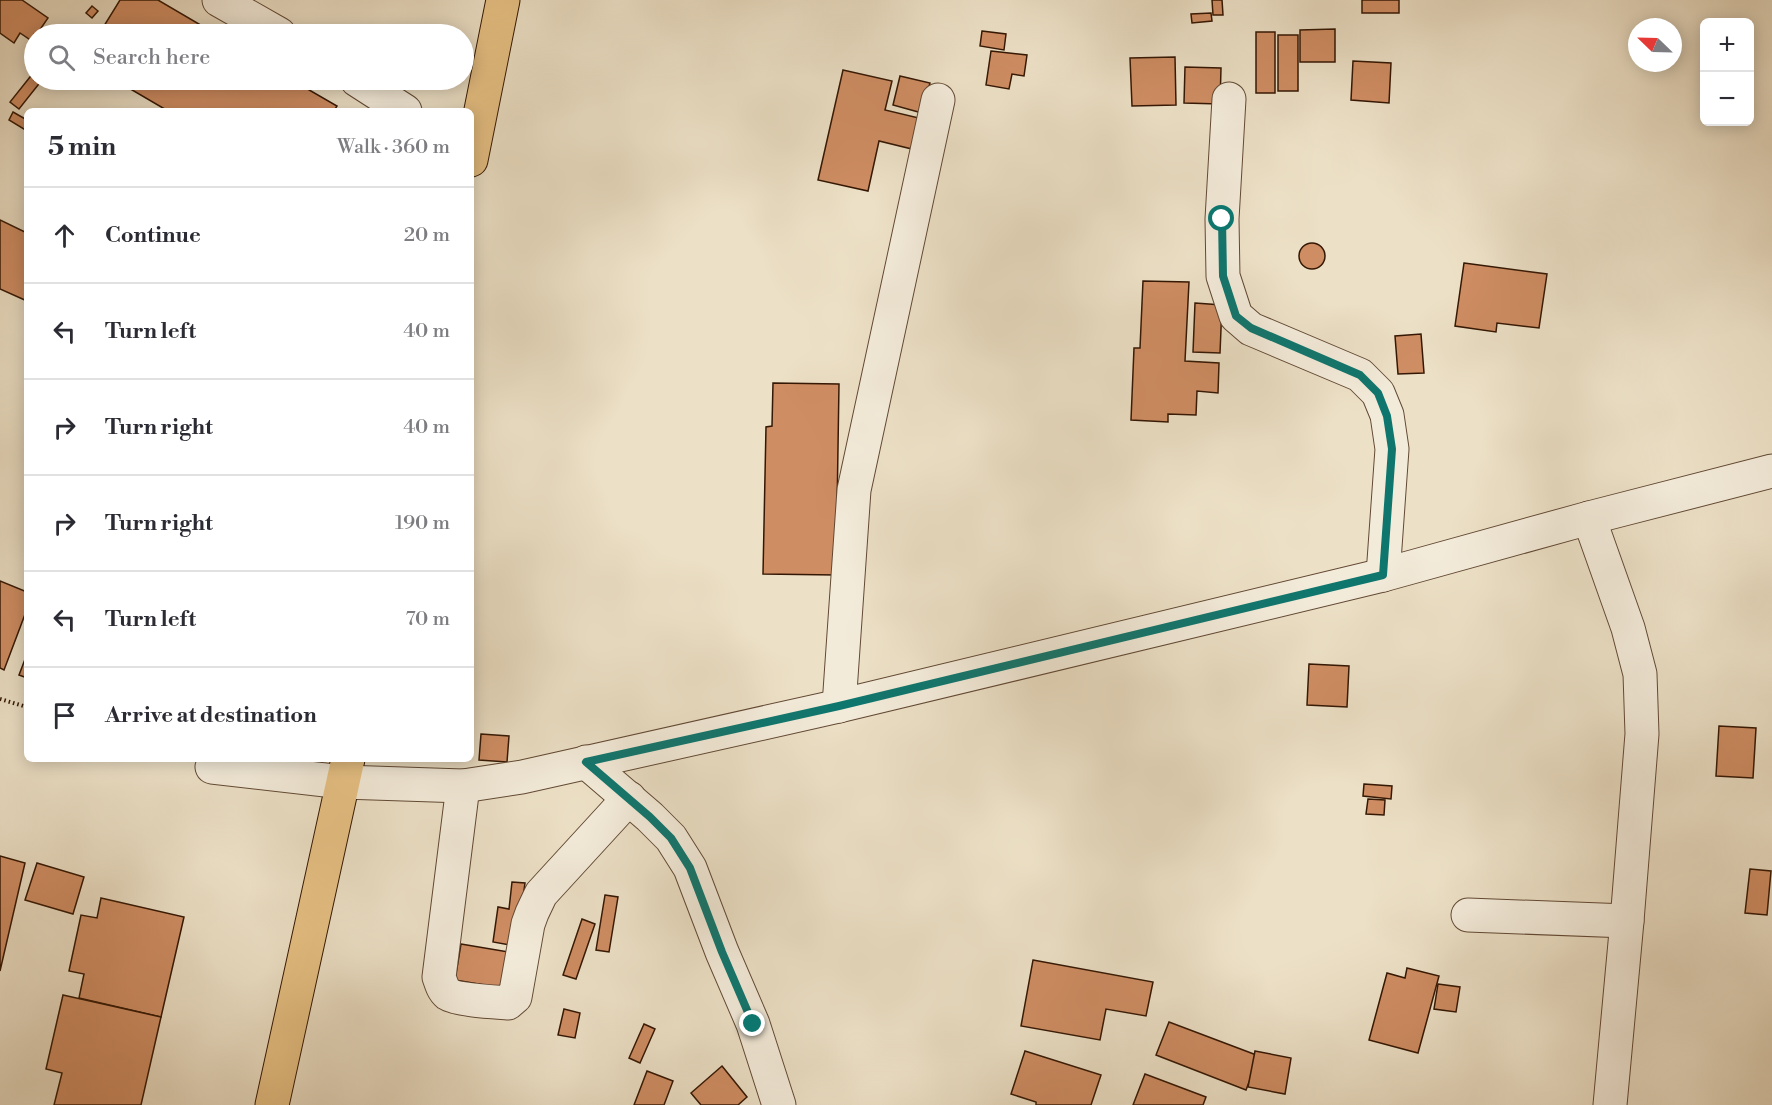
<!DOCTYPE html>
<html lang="en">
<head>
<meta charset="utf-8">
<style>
  :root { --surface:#fff; --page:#f7f7f7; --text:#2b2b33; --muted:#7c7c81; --line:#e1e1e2 }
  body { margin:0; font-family:"Libre Bodoni",serif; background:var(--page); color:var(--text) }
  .controls { position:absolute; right:18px; top:18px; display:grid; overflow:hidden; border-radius:9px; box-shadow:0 3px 15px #0003 }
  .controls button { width:54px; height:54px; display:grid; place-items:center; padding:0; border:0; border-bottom:2px solid var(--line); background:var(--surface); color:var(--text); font:30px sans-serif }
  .compass { position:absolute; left:1628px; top:18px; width:54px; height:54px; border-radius:50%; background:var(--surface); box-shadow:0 3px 15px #0003; rotate:293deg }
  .stop { position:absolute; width:18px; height:18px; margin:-14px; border:4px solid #0f766e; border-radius:50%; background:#fff }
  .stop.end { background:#0f766e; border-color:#fff; box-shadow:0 2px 6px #0008 }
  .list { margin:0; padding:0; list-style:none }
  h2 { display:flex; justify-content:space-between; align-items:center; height:78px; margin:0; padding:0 24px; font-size:26px }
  h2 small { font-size:20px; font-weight:400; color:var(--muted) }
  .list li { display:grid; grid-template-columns:39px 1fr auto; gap:18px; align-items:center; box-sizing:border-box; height:96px; padding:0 24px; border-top:2px solid var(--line) }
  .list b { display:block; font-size:22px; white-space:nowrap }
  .list em { font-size:20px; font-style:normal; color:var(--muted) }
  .icon { flex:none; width:33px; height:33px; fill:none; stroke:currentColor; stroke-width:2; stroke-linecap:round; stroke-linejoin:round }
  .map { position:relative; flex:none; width:1772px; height:1105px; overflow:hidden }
  .search { position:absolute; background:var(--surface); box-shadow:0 3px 15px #0003; left:24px; top:24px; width:450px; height:66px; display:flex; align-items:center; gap:15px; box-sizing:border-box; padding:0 21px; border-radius:33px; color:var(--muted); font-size:22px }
  .panel { position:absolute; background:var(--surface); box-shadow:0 3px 15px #0003; left:24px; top:108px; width:450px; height:654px; border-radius:9px }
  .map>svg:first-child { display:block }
  .building { fill:#cf8d63; stroke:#341704; stroke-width:1.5 }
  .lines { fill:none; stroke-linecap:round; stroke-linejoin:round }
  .minor-casing { stroke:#624934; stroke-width:35 }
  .highway-casing { stroke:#341704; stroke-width:35 }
  .path { stroke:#341704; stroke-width:4; stroke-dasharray:1.5 3; stroke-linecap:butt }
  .minor { stroke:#f3ebda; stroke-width:33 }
  .highway { stroke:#e6c083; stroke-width:33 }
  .route { stroke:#0f766e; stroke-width:8 }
</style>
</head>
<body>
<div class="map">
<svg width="1772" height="1105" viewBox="0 0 1772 1105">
  <rect width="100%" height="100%" fill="#ece0c6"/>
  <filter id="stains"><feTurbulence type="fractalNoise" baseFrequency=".00333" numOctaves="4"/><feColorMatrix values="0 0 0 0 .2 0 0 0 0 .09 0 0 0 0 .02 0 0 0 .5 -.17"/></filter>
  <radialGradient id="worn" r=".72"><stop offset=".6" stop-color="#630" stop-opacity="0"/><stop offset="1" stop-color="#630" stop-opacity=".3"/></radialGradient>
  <!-- building -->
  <g class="building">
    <path d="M0,0H22L48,18L37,34H34L32,41L20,33L14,43L0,33Z"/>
    <path d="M120,0H158L216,34H99Z"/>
    <path d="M1212,0H1222L1223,15H1213Z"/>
    <rect x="1362" y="0" width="37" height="13"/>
    <path d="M92,6L98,11L92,18L86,13Z"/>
    <path d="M1211,13L1212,21L1192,23L1191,14Z"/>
    <path d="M1335,29V62H1300V30Z"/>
    <path d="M982,31L1006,34L1004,50L980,46Z"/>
    <rect x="1256" y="32" width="19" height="61"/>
    <rect x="1278" y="35" width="20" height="56"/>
    <path d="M991,51L1027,55L1024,76L1012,74L1009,89L986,85Z"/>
    <path d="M1175,57L1176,105L1132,106L1130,58Z"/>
    <path d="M1353,61L1391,63L1389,103L1351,100Z"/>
    <path d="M1185,67L1221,68L1220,104L1184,103Z"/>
    <path d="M843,70L892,81L885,110L923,119L916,150L879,141L868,191L818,180Z"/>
    <path d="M34,72V80H42L19,109L10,102Z"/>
    <path d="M900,76L930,83L922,113L893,105Z"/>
    <path d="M115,80H292L337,106L334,111H168Z"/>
    <path d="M13,112L27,120V131L9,120Z"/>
    <path d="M0,220L27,233V301L0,289Z"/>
    <circle cx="1312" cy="256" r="13"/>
    <path d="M1464,263L1547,274L1539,328L1497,323L1496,332L1455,326Z"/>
    <path d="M1143,281L1189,282L1185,361L1219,363L1218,393L1197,391L1196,415L1168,414V422L1131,420L1134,348H1140Z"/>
    <path d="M1195,303L1222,305L1220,353L1193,352Z"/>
    <path d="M1421,334L1424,373L1398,374L1395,336Z"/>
    <path d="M773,383L839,384L836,575L763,574L766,427L772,426Z"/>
    <path d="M0,581L27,592V609L4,670L0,668Z"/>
    <path d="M27,654V678L19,675Z"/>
    <path d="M1309,664L1349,666L1347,707L1307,705Z"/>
    <path d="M1719,726L1756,728L1753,778L1716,776Z"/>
    <path d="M481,734L509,736L507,762L479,760Z"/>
    <path d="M1364,784L1392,786L1391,799L1363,796Z"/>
    <path d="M1368,799L1385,800L1384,815L1366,814Z"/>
    <path d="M0,856L25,863L0,971Z"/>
    <path d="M37,863L84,877L73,914L25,900Z"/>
    <path d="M1750,869L1771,871L1767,915L1745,913Z"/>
    <path d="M512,882L525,883L516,946L493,942L498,907L509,909Z"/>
    <path d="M605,895L618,897L609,952L596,950Z"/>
    <path d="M101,898L184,917L161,1017L79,998L84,974L69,971L81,915L97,918Z"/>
    <path d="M582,919L595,924L576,979L563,975Z"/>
    <path d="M461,944L514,953L508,989L455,980Z"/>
    <path d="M1033,960L1153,982L1146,1016L1106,1009L1100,1040L1021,1026Z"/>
    <path d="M1407,968L1439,976L1418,1053L1369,1040L1387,973L1405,978Z"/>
    <path d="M1438,984L1460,987L1456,1012L1434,1009Z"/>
    <path d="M63,995L161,1017L141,1105H54L62,1073L46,1069Z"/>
    <path d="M564,1009L580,1013L575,1038L558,1035Z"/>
    <path d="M1169,1022L1259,1056L1246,1090L1156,1055Z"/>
    <path d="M644,1024L655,1029L640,1063L629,1058Z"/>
    <path d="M1025,1051L1101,1075L1091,1105H1036V1102L1011,1094Z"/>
    <path d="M1255,1051L1291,1058L1285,1094L1248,1087Z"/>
    <path d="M722,1066L747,1097L738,1105H701L691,1093Z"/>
    <path d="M647,1071L673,1081L664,1105H634Z"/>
    <path d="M1145,1074L1206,1097L1203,1105H1133Z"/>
  </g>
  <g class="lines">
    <defs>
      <g id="minor">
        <path d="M219,0L279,34"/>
        <path d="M357,80L405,111"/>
        <path d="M1229,99L1222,219L1223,276L1236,316L1251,329L1360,375L1378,393L1387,415L1392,449L1383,575"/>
        <path d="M1589,518L1628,628L1640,674L1642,734L1627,921L1610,1105"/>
        <path d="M839,706L854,490L938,100"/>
        <path d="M586,762L650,817L671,838L690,868L722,952L753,1024L779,1105"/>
        <path d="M212,767L343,782L463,786L522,777L839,706L1383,575L1589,518L1772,471"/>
        <path d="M463,786L439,977C441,983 443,990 448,994C457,1000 496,1002 508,1003L515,997L528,924L532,913L541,894L629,798"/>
        <path d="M1468,915L1627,921"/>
      </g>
      <g id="highway">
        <path d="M471,160L503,0"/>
        <path d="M272,1105L348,759"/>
      </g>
    </defs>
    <!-- minor casing -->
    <use href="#minor" class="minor-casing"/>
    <!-- highway casing -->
    <use href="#highway" class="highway-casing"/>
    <!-- path -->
    <path class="path" d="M0,699L27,707"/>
    <!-- minor -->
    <use href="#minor" class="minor"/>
    <!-- highway -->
    <use href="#highway" class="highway"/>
  </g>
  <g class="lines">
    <!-- route -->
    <path class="route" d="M753,1024L722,952L690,868L671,838L650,817L586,762L839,706L1383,575L1392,449L1387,416L1378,393L1360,375L1251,328L1236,316L1223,276L1222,219"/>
  </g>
  <rect width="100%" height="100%" filter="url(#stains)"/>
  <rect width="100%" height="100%" fill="url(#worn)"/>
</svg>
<div class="controls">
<button>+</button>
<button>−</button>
</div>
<svg class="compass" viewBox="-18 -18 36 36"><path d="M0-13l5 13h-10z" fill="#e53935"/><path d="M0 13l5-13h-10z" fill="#7c7c81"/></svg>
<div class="stop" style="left:1222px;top:219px"></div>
<div class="stop end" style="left:753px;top:1024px"></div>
<div class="search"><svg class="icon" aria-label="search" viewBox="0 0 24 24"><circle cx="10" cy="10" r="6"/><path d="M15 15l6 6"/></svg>Search here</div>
<section class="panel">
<h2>5 min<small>Walk · 360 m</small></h2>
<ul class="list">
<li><svg class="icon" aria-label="ahead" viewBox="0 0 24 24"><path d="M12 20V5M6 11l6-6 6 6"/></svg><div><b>Continue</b></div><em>20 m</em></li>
<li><svg class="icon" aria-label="left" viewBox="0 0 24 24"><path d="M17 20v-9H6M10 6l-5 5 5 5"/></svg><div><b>Turn left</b></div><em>40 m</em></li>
<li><svg class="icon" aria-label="right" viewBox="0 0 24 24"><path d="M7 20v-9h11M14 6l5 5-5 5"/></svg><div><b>Turn right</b></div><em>40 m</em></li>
<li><svg class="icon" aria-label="right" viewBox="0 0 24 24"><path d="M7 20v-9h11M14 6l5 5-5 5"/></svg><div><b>Turn right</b></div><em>190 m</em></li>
<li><svg class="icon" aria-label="left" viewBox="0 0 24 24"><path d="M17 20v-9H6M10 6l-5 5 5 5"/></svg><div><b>Turn left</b></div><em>70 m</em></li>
<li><svg class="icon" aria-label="arrive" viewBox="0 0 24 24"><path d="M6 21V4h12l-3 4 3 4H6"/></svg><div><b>Arrive at destination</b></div></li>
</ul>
</section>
</div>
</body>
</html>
